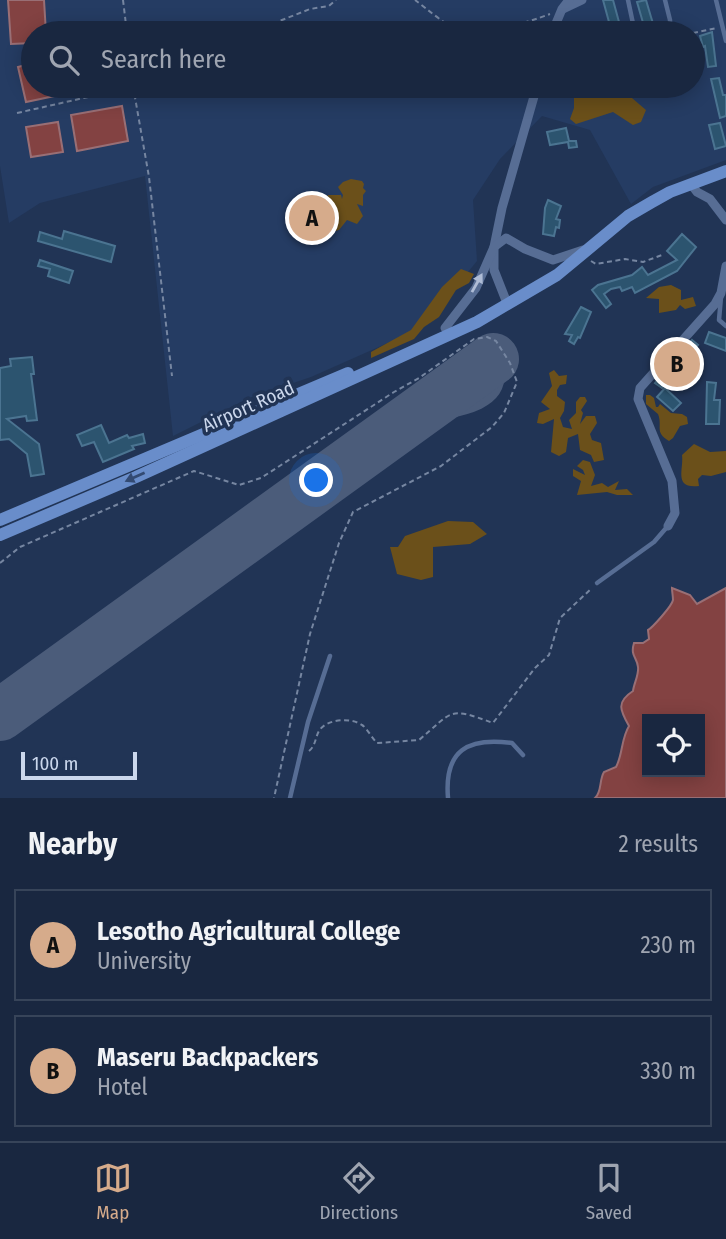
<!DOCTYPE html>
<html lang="en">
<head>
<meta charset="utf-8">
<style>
  :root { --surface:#192740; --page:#26334b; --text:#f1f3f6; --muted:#9fa5b1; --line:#374459; --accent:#d6ab8b }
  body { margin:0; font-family:"Fira Sans Condensed",sans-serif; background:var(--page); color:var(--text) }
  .controls { position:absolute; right:21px; bottom:21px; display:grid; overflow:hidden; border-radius:0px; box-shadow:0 4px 18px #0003 }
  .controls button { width:63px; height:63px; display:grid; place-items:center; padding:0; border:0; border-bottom:2px solid var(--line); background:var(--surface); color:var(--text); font:35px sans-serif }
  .scale { position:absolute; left:21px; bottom:18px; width:116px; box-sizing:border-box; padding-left:7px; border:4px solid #cbd7ec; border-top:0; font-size:19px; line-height:24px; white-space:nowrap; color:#cbd7ec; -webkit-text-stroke:5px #213455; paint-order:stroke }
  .you { position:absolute; left:317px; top:481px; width:24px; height:24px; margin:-18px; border:5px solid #fff; border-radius:50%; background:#1a73e8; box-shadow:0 0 0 10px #1a73e833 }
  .badge { display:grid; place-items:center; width:46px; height:46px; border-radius:50%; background:var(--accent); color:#111; font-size:23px; font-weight:700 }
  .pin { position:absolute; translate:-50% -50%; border:4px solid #fff; box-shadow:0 2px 7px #0006 }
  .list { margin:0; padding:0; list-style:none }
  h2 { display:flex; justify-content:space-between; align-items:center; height:91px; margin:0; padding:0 28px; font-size:30px }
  h2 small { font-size:23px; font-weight:400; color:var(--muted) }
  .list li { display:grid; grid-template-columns:46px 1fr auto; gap:21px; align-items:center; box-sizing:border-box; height:112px; margin:0 14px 14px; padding:0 14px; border:2px solid var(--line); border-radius:0px }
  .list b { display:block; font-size:26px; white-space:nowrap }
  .list p { margin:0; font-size:23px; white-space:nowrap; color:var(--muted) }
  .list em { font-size:23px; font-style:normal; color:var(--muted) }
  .icon { flex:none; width:38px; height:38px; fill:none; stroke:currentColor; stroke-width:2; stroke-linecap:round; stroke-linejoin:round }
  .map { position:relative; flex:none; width:726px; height:798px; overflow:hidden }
  .search { position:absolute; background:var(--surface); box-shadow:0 4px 18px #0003; left:21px; right:21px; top:21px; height:77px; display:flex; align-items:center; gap:18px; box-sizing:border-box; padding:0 24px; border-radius:38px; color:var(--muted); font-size:26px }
  .sheet { height:343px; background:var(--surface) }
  nav { display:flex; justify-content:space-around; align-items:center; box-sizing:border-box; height:98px; border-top:2px solid var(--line); background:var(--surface); font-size:19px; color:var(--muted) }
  nav a { display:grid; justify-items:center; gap:4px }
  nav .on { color:var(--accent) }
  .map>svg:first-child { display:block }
  .built { fill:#253c63; fill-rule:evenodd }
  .green { fill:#6b501a }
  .water { fill:#834242; stroke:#996f75; stroke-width:2; fill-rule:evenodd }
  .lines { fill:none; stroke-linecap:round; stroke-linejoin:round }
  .taxiway { stroke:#4b5c7a; stroke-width:21 }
  .runway { stroke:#4b5c7a; stroke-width:52 }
  .building { fill:#2c546f; stroke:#4b7491; stroke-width:2 }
  .path { stroke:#7686a1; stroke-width:2; stroke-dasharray:5 3.5; stroke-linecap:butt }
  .lane { stroke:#576d94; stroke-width:4.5 }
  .street { stroke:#576d94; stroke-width:9 }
  .secondary { stroke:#698dca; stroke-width:12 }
  .oneway { fill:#aebcd6 }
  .oneway2 { fill:#334a72 }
  .labels { text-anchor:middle; stroke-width:7; stroke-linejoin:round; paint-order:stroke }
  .street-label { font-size:19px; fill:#cbd7ec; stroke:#213455 }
</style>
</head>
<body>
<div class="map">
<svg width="726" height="798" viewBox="0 0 726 798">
  <rect width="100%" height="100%" fill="#213455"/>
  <!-- built -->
  <path class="built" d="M0,0H726V160L653,187L631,204L590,130L542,116L500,159L473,200L477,261L441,305L417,330L311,377L249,398L173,436L145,176L40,203L9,223L0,166ZM33,33H693V86H33Z"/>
  <!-- green -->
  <g class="green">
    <path d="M574,86H618L646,110L641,122L633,125L613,112L576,124L570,119L574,108Z"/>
    <path d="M351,179L362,181L364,184L363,188L366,191L363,195V206L357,204L363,216L357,224L347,220L339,230L335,231C327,226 325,222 323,212L329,208L326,200L328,195H341L342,199L343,195L338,187L343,182Z"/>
    <path d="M461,269L474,274L469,283L456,290L439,317L424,327L414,339L371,358V352L411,330L442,287Z"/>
    <path d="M671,285L681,290V300L693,297L696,306L685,309L680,305L676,310L659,313V299L646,298L659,287Z"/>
    <path d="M554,370L559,376L567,375L566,384L560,385L557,390V396L565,402L564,411L560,418L563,427L572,429L569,420L576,413V402L580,397H585L587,401L581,410L583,413L580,424L586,416H595L597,423L590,434L592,440L601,443L604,460L594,462L591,455L580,450L578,434L568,438L566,452L559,456L551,452L554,419L543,424L537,423L539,413L550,409L541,402L552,386L549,373Z"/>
    <path d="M646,395H650L654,398L656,407H658L660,404L671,413L682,414L687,417L688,424L680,426L673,438L669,441C654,432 663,427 658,414L646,404Z"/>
    <path d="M694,444L710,452L726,451V472L711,476L702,475L698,479L699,486C673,489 684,469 682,455Z"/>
    <path d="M583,460L590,462L595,475L591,486L602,483L608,487L619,481L615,490L627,489L633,495H617L607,492L577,495L581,481L573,476V469L585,475L583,470L577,466Z"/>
    <path d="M448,521L473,522L487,534L470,544L433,547V577L421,580L397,574L390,547H398L405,536Z"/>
  </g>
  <!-- water -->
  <g class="water">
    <path d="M8,0H44L46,33H33V43L11,44Z"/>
    <path d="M33,63V86H102L26,102L18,67Z"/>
    <path d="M122,106L128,141L77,151L71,115Z"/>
    <path d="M58,122L63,152L31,157L26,127Z"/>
    <path d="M672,588L690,595L697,604L726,588V798H595C602,792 599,780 604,772L616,767C623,754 621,739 629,726C620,710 616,702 633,691C634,683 639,675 638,667C637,657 630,656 634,643H643L649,639L648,630C652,628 672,606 673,600C673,596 672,592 672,588ZM647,719H700V772H647Z"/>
  </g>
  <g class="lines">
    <!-- taxiway -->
    <path class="taxiway" d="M405,423C412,419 419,416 426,413C445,407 496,405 494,374C494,366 488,361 481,358L469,360L445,394"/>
    <!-- runway -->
    <path class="runway" d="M0,715L493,359"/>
  </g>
  <!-- building -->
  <g class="building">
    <path d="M603,0H613L622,33H612Z"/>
    <path d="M646,0L651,17L656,33H646L637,2Z"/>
    <path d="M712,32L716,66L708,67L705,46L703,47L700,36Z"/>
    <path d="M719,78L723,95H726V116L720,118L711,79Z"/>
    <path d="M720,123L726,146L715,149L709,125Z"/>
    <path d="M566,128L569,141H576L577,147L569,148L568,142L550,145L547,132Z"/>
    <path d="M548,200L561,206L556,219L560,220L559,228L556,227L554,236L543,234L545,208Z"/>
    <path d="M64,231L115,246L111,262L38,241L40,232L62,239Z"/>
    <path d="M682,234L696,247L677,271L635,293L632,287L622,291L620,287L611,289L604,294L611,304L606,308L592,290L598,285L632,275L642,267L648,275L677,260L667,251Z"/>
    <path d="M40,260L73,271L69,283L48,276L50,269L38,266Z"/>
    <path d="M581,307L591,312L580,338L578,337L574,344L569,341L572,335L565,334Z"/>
    <path d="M709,332L726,338V351L705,343Z"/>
    <path d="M692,340L698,345L662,388L655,383Z"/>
    <path d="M32,357L34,374H31L37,420L27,421L26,416L7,419L39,444L44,474L31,476L27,454L9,439L0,440V368L11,366L10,359Z"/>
    <path d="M707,382L716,383L714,400H720L719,424H706Z"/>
    <path d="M665,388L681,403L673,411L657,397Z"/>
    <path d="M101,425L109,443L127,435L129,438L143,434L145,443L132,446L134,449L103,462L94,442L82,446L77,435Z"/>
  </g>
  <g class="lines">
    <!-- path -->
    <g class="path">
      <path d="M123,0L127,33"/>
      <path d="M415,0C426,8 445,25 457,29C481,37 526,23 550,14"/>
      <path d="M249,33L310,9L329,6L336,0"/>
      <path d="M676,33H691"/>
      <path d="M693,33L717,28"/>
      <path d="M133,86L149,177L172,376"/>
      <path d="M17,113L97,95L125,86"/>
      <path d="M591,261L596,264L625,259L643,262L662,255"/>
      <path d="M0,563L20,547L194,471L239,485L261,478L394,392L419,378L474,339L487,337L496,341L510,363L517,382L504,413L492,427L471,443L441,466L353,512L339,543L310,634L274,798"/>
      <path d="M309,751C316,745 315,738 319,731C326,719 351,717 362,725C366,727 372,738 377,743L419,740C454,711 447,706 493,723L535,668L549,655L560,618L592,588"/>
    </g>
    <!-- lane -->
    <g class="lane">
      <path d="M628,0L635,33"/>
      <path d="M665,0L670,20V33"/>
      <path d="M716,0L726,41"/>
      <path d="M721,297L719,320L726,326"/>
      <path d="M597,583L654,542L667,527"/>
      <path d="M290,798L308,722L330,656"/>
      <path d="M448,798C444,750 468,737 512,743L523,755"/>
    </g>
    <!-- street -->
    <g class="street">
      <path d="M563,9L582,0"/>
      <path d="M552,33L562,9L569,0"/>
      <path d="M691,184L697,192L710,199L726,220"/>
      <path d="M507,303L494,270V247L502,208L537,86"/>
      <path d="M445,328L476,288L494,247L506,238L525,249L553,260L583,250"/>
      <path d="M668,526L675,513L672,481L638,399L640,388L715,304L721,293L726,266"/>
    </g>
    <!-- secondary -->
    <g class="secondary">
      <path d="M0,520L348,373"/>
      <path d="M0,535L136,477L477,322L557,275L628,216L652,202L670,192L726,171"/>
    </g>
  </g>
  <!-- one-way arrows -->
  <defs><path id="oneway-solid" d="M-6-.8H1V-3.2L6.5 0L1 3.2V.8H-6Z" transform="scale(1.75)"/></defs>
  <use class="oneway" href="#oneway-solid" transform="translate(477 283) rotate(-61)"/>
  <use class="oneway2" href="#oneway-solid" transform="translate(135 477) rotate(156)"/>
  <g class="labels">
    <!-- street labels -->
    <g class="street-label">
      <text transform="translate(248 406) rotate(-24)" y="7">Airport Road</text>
    </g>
  </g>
</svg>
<div class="controls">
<button><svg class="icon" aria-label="locate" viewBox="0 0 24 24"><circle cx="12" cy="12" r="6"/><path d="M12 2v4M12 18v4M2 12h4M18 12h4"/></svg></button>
</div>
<div class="scale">100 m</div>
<div class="you"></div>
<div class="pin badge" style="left:312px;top:218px">A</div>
<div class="pin badge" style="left:677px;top:364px">B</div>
<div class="search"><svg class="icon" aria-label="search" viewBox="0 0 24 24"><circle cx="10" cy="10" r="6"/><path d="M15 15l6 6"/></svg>Search here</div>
</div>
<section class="sheet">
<h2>Nearby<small>2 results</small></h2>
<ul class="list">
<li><span class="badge">A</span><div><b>Lesotho Agricultural College</b><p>University</p></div><em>230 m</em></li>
<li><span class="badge">B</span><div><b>Maseru Backpackers</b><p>Hotel</p></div><em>330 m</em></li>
</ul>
</section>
<nav>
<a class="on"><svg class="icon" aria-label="map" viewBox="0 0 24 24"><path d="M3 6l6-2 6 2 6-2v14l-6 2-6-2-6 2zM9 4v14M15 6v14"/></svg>Map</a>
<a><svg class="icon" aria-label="directions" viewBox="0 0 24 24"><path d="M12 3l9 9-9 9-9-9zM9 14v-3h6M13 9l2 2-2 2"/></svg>Directions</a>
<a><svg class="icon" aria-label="saved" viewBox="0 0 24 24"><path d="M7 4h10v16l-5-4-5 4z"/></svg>Saved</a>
</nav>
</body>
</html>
